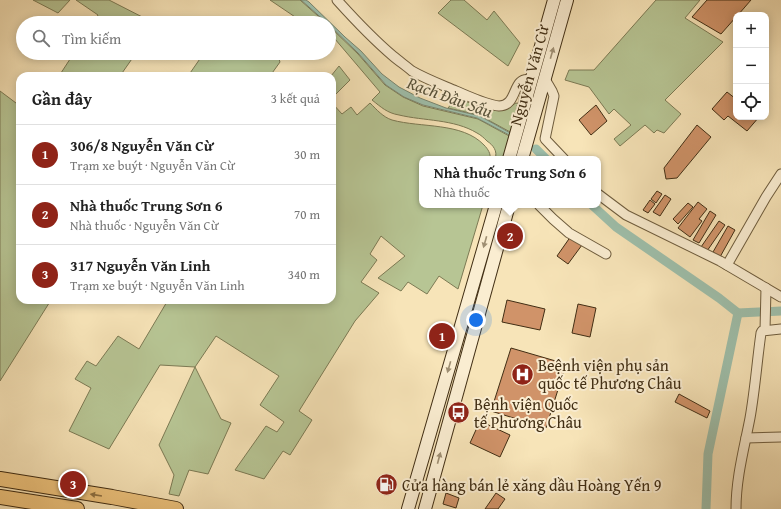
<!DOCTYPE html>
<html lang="vi">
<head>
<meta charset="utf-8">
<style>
  :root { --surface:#fff; --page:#f2f2f2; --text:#222; --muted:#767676; --line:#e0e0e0; --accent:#8f2418 }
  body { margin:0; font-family:"Gentium Book Plus",serif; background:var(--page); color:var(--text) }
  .controls { position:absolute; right:12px; top:12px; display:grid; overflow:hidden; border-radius:8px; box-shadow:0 2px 10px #0003 }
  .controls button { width:36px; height:36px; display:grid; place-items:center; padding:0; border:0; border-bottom:1px solid var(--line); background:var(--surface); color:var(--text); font:20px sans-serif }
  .you { position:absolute; left:476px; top:320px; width:14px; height:14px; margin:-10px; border:3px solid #fff; border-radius:50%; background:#1a73e8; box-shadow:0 0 0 6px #1a73e833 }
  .badge { display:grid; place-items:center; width:26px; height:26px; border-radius:50%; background:var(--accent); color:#fff; font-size:13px; font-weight:700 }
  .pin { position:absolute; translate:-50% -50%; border:2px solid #fff; box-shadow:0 1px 4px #0006 }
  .popup { position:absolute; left:419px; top:156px; width:182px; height:52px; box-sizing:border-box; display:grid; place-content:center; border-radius:8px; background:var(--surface); filter:drop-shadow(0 1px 3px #0005); font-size:13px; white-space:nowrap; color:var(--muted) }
  .popup b { font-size:15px; color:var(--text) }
  .popup::after { content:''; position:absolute; left:50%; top:100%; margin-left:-8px; border:8px solid transparent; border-top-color:var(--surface) }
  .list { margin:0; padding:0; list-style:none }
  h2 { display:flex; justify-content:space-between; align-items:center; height:52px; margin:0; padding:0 16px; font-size:17px }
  h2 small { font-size:13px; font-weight:400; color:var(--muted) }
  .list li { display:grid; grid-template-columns:26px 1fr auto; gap:12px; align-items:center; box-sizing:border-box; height:60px; padding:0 16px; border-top:1px solid var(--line) }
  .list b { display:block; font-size:15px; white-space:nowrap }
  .list p { margin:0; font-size:13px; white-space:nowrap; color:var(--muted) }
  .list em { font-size:13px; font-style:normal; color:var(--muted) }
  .icon { flex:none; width:22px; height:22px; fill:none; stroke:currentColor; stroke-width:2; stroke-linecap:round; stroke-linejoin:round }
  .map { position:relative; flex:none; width:781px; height:509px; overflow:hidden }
  .search { position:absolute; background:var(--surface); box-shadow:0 2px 10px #0003; left:16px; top:16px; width:320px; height:44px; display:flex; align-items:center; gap:10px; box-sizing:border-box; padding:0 14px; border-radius:22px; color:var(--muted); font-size:15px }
  .panel { position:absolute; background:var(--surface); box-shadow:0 2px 10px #0003; left:16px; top:72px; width:320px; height:232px; border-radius:12px }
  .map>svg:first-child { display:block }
  .green { fill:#b7c594; stroke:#7c7a54 }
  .water { fill:#9ebfab; stroke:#79856f }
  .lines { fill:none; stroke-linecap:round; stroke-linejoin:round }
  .stream { stroke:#79856f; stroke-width:2.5 }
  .canal { stroke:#9ebfab; stroke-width:9 }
  .building { fill:#d09369; stroke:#412e14 }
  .minor-casing { stroke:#6e5c3d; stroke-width:11 }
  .secondary-casing { stroke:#412e14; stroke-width:14 }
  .trunk-casing { stroke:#412e14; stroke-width:16 }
  .minor { stroke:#faedd1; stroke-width:9 }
  .secondary { stroke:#faedd1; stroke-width:12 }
  .trunk { stroke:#ecc27c; stroke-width:14 }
  .oneway { fill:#9e8e72 }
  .oneway2 { fill:#8e7143 }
  .labels { text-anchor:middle; stroke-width:4; stroke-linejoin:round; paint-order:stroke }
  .street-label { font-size:16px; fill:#412e14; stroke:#faedd1 }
  .poi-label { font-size:16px; fill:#412e14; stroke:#faedd1; text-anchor:start }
  .water-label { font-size:17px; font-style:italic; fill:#58523a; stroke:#faedd1 }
</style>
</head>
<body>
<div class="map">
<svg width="781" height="509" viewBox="0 0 781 509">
  <rect width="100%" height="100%" fill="#f7e4b8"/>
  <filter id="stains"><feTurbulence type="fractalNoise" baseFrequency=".005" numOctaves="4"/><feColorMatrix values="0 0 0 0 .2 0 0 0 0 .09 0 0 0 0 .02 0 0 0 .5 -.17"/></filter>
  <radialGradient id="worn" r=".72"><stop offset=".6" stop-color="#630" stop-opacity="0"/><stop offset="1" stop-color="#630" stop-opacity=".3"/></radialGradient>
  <!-- green -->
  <g class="green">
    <path d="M33,0H70L58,13Z"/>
    <path d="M76,0H109L154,23H93L98,15Z"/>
    <path d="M270,0H300L326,23H304Z"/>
    <path d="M451,0H464L487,20L494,11L520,43L508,66L438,13Z"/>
    <path d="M656,0H700L685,18L723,42L665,100L681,114L664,133L657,130L654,133L645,125L620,146L614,139L631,125L614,109L609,114L589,87L565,80L569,70H594Z"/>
    <path d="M329,26L358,54L385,85L403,97L423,106L478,119L511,137L504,159H495C498,151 493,145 487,141C484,138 481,135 477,133C454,119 424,121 399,115C387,113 381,107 372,100L380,92L329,32Z"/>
    <path d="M74,53H136L120,76H59Z"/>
    <path d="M204,53H278L277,54L280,62L270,76H188Z"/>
    <path d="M339,66L350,80L332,98V76H331Z"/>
    <path d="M0,91L20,106V300H51L0,381Z"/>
    <path d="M456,98C467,101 491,113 502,110C507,109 512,105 516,103L519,104L512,133L479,115L448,108Z"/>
    <path d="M332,103L342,114L351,107L357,115L370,103C377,110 383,117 392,120C421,128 462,122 484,145C488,149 491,154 490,159H422V205H483L458,289L439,276L427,294L408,282L401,291L378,278L405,256L381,236L370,254L377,260L361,282L379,293L355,321L299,411L312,420L290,455L283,451L264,479L235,470L266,426L277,432L284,422L260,405L279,376L216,336L195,367L221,419L231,423L208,474L189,470L179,496L169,494L174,475L159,445L195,367L160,365L109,449L69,431L91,388L75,379L87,361L96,366L118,336L139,349L168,300H332Z"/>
  </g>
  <!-- water -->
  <path class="water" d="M301,0H306L309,2L345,37L361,51L382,74L399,87L420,98L446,108L480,116L512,134L511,136L477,118L423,105L404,97L386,85L358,53L329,25V23H327Z"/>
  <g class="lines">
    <!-- stream -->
    <path class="stream" d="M530,145L536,149"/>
    <!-- canal -->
    <g class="canal">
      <path d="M536,149L546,159"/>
      <path d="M592,205L616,227L719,298L738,313L781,311"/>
      <path d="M706,509L708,454L738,313"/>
    </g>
  </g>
  <!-- building -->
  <g class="building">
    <path d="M707,0H751L738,15H736V17L721,34L692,17Z"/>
    <path d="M727,92L736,99V117H759L747,131L728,116L724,120L712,109Z"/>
    <path d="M596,105L607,121L591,135L579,120Z"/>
    <path d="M697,125L711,137L677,178L666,179L664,168Z"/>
    <path d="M657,191L662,194L656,203L651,199Z"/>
    <path d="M665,195L671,199L660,216L653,212Z"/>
    <path d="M650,200L655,204L648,213L643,210Z"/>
    <path d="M698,202L707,209L699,219L702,221L690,237L678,228Z"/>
    <path d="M688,203L693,207L678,224L673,219Z"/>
    <path d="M710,211L716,215L699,243L693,240Z"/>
    <path d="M719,221L725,225L707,251L701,247Z"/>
    <path d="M728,226L735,230L720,257L713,252Z"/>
    <path d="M571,236L582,245L568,264L557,256Z"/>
    <path d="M507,300L545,309L540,330L502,322Z"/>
    <path d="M578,304L596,308L590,337L572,333Z"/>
    <path d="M511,348L566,364L546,428L491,411Z"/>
    <path d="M679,394L710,411L707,418L675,402Z"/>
    <path d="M480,421L510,435L500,457L470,443Z"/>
    <path d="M446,493L459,498L456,508L443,504Z"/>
    <path d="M496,493L505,499L498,509H485Z"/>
  </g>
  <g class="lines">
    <defs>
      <g id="minor">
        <path d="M337,0C355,20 373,39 393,56C399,61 406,66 412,71C426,79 442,85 456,91C468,96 487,105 499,106C519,106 511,75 531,80"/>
        <path d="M545,79L552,91L554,96L545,139L564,159"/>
        <path d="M598,194L626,215L720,261L781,297"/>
        <path d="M539,205L553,219L569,233L606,254"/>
        <path d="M727,265L766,197L781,174"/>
        <path d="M765,330L766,288"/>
        <path d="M746,438L781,437"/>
        <path d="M736,509C736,478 744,449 750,418C755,390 757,361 761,333L762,331L781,329"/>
      </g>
      <g id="secondary">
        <path d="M509,159L554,0"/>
        <path d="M522,159L567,0"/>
        <path d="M408,509L496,205"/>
        <path d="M425,509L509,205"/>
      </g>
      <g id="trunk">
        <path d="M0,479L112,497L176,509"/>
        <path d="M0,497L77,509"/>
      </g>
    </defs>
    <!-- minor casing -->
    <use href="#minor" class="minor-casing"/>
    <!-- secondary casing -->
    <use href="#secondary" class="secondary-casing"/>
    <!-- trunk casing -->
    <use href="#trunk" class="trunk-casing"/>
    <!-- minor -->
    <use href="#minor" class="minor"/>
    <!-- secondary -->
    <use href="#secondary" class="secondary"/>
    <!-- trunk -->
    <use href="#trunk" class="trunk"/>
  </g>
  <!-- one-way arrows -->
  <defs><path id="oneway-solid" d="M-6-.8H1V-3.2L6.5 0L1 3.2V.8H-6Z"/></defs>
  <g class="oneway">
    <use href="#oneway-solid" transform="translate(552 53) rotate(-74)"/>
    <use href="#oneway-solid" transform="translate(485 242) rotate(106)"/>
    <use href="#oneway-solid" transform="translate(449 367) rotate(106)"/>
    <use href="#oneway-solid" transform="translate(439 458) rotate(-75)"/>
  </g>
  <use class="oneway2" href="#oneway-solid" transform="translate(96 495) rotate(-171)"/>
  <!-- icons -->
  <defs>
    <symbol id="hospital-disc" viewBox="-11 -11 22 22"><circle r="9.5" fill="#8f2418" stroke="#faedd1"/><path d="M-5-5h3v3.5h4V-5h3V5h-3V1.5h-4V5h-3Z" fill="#fff"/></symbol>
    <symbol id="bus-disc" viewBox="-11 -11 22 22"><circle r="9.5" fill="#8f2418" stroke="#faedd1"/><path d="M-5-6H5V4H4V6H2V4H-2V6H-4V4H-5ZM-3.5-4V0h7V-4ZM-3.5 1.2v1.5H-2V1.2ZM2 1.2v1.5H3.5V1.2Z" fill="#fff"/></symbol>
    <symbol id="fuel-disc" viewBox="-11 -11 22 22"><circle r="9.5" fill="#8f2418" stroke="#faedd1"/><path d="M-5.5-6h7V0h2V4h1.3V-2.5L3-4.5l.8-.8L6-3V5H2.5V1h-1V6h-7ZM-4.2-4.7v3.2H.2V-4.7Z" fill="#fff"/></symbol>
  </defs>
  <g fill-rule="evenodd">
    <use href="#hospital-disc" x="510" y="362" width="25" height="25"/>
    <use href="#bus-disc" x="446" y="400" width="25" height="25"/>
    <use href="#fuel-disc" x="374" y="472" width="25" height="25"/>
  </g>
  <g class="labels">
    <!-- street labels -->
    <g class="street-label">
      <text transform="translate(529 75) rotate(-74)" y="6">Nguyễn Văn Cừ</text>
    </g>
    <!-- poi labels -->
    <g class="poi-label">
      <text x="538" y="371">Beệnh viện phụ sản<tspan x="538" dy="18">quốc tế Phương Châu</tspan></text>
      <text x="474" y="410">Bệnh viện Quốc<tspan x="474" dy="18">tế Phương Châu</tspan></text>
      <text x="402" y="491">Cửa hàng bán lẻ xăng dầu Hoàng Yến 9</text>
    </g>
    <!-- water labels -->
    <g class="water-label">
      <text transform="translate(450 97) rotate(20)" y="6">Rạch Đầu Sấu</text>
    </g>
  </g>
  <rect width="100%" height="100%" filter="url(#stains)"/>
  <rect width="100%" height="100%" fill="url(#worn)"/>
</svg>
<div class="controls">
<button>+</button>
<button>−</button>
<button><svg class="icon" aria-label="locate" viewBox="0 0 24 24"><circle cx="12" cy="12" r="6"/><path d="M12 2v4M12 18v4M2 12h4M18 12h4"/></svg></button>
</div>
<div class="you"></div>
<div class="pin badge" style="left:442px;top:336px">1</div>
<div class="pin badge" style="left:510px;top:236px">2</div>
<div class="popup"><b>Nhà thuốc Trung Sơn 6</b>Nhà thuốc</div>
<div class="pin badge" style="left:73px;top:484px">3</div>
<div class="search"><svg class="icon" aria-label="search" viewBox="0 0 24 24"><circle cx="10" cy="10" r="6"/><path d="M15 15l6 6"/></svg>Tìm kiếm</div>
<section class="panel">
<h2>Gần đây<small>3 kết quả</small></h2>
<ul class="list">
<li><span class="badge">1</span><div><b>306/8 Nguyễn Văn Cừ</b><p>Trạm xe buýt · Nguyễn Văn Cừ</p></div><em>30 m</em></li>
<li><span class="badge">2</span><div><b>Nhà thuốc Trung Sơn 6</b><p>Nhà thuốc · Nguyễn Văn Cừ</p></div><em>70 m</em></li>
<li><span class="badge">3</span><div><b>317 Nguyễn Văn Linh</b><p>Trạm xe buýt · Nguyễn Văn Linh</p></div><em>340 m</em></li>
</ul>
</section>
</div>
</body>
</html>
